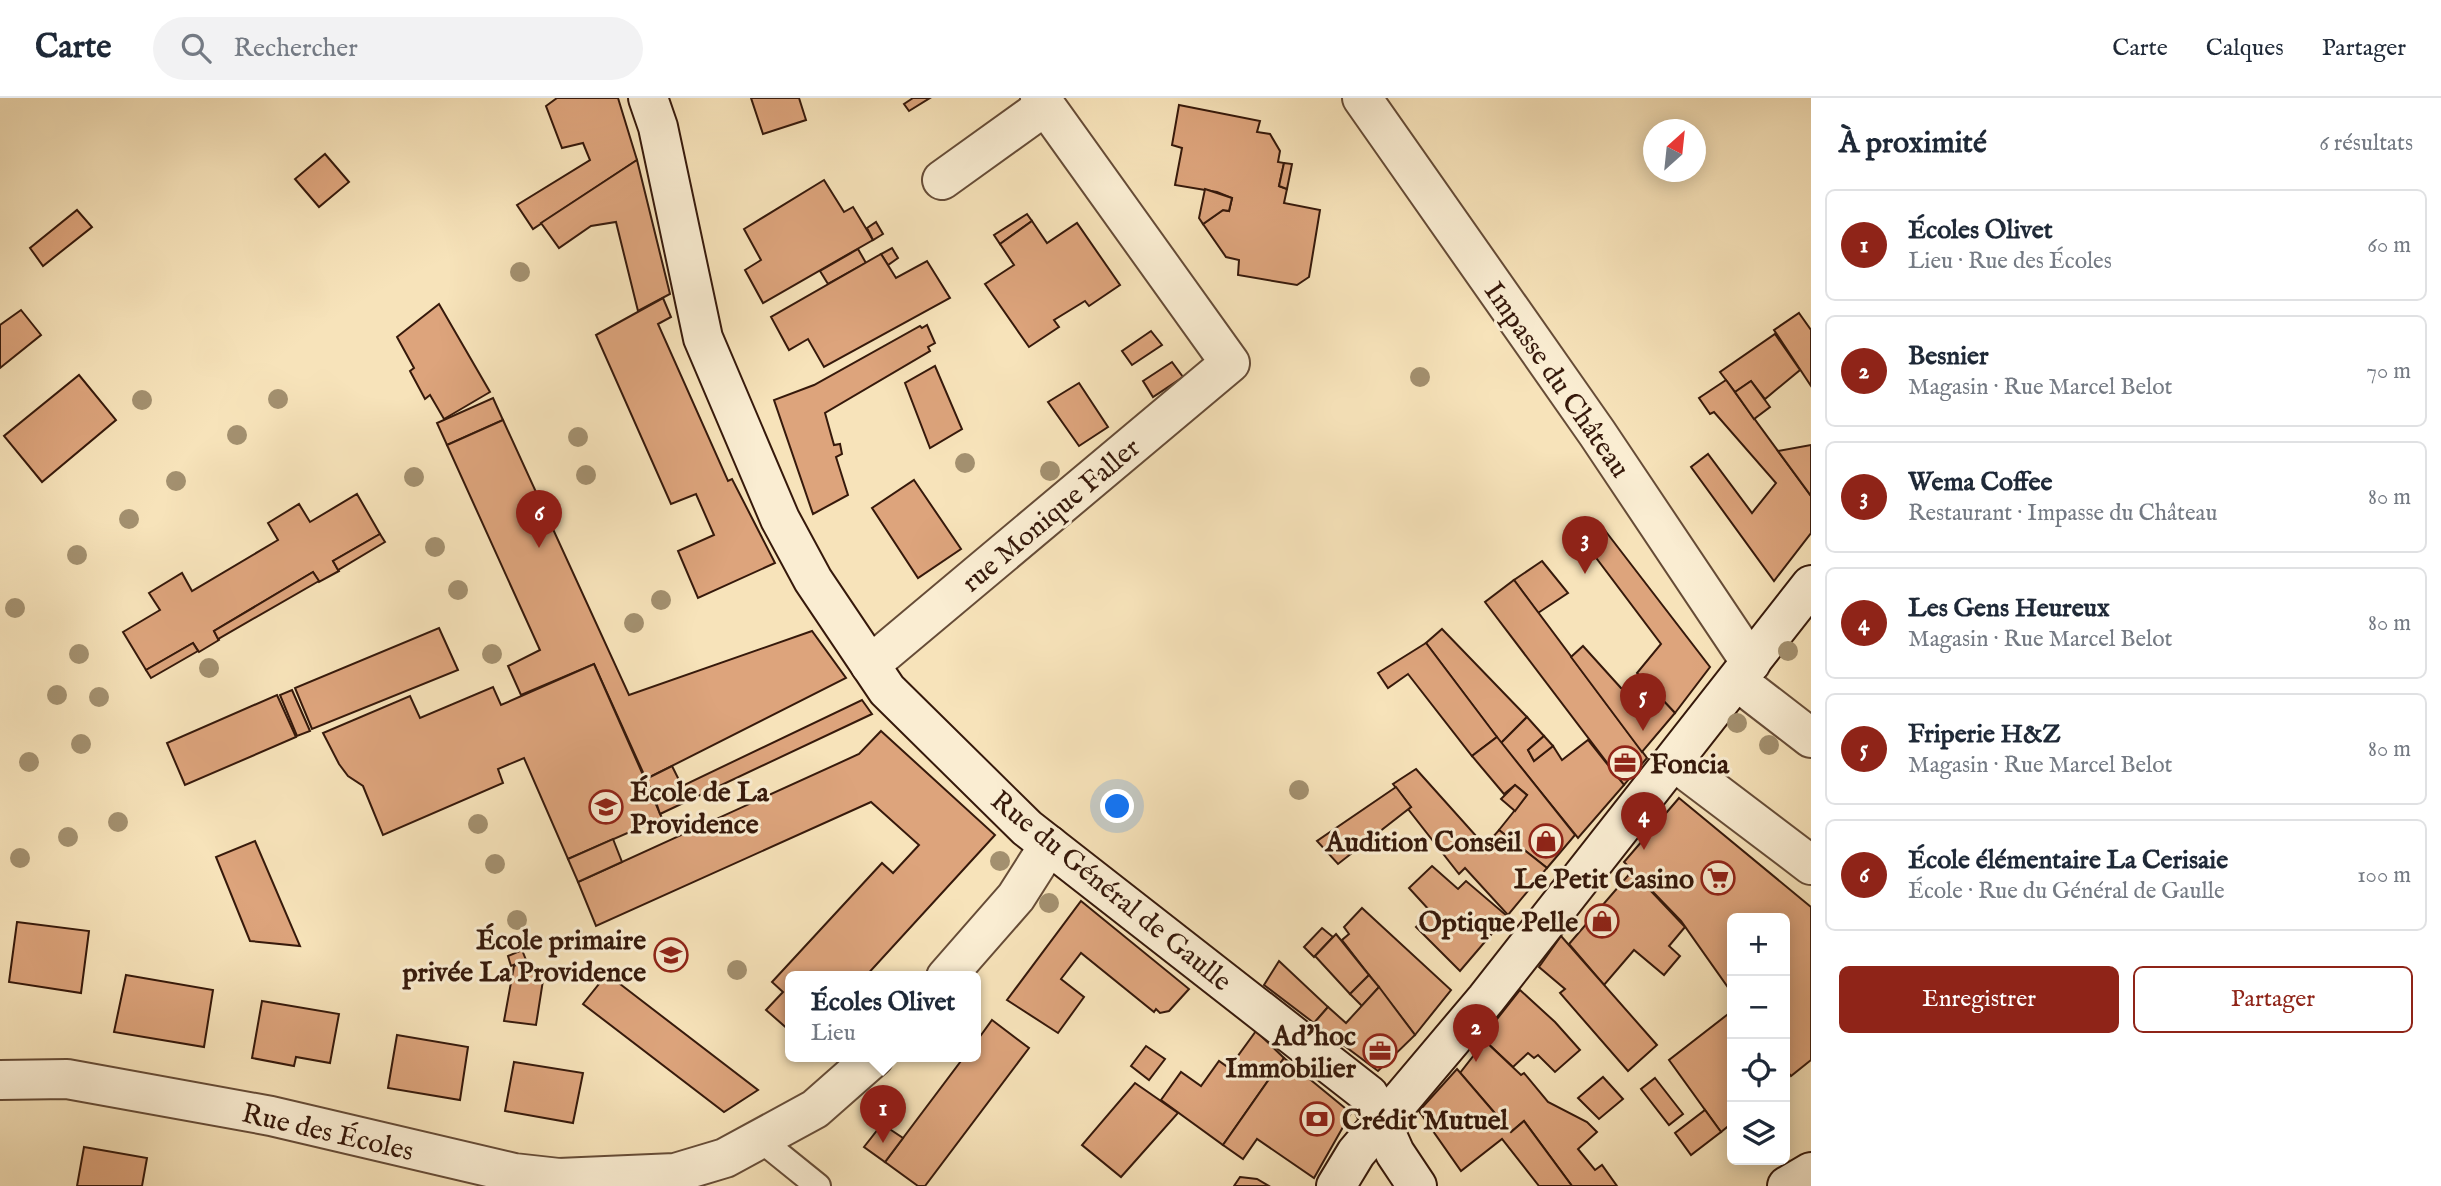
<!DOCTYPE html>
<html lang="fr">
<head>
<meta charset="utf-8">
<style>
  :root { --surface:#fff; --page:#f2f2f3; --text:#1f2937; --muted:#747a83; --line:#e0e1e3; --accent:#8f2418 }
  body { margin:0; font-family:"IM FELL English",serif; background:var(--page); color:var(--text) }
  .controls { position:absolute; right:21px; bottom:21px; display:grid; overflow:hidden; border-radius:10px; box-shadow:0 4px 18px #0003 }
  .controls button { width:63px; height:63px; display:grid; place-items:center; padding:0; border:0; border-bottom:2px solid var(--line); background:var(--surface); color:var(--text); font:35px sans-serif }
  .compass { position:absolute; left:1643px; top:21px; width:63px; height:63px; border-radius:50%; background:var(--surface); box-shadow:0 4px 18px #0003; rotate:27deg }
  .you { position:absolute; left:1118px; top:709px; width:24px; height:24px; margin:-18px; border:5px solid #fff; border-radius:50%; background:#1a73e8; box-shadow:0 0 0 10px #1a73e833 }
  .badge { display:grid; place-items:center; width:46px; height:46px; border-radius:50%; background:var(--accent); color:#fff; font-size:23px; font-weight:700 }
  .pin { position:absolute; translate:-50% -58px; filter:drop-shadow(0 2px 4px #0008) }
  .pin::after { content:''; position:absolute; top:37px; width:24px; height:21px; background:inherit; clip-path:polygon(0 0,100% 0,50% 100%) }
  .popup { position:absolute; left:785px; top:873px; width:196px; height:91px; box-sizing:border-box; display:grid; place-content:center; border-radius:10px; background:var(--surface); filter:drop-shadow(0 2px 5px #0005); font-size:23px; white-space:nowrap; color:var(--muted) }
  .popup b { font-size:26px; color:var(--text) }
  .popup::after { content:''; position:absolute; left:50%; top:100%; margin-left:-14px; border:14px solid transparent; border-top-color:var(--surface) }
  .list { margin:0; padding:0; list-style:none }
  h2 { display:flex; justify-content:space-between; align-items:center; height:91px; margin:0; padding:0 28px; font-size:30px }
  h2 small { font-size:23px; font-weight:400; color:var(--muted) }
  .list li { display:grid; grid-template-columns:46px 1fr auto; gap:21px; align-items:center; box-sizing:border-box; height:112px; margin:0 14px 14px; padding:0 14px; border:2px solid var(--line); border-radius:10px }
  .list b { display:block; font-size:26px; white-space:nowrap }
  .list p { margin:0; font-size:23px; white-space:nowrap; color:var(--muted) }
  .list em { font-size:23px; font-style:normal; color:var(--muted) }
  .actions { display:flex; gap:14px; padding:21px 28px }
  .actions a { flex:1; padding:16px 0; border:2px solid var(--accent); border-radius:10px; text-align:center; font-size:24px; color:var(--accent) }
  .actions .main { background:var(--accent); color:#fff }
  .icon { flex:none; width:38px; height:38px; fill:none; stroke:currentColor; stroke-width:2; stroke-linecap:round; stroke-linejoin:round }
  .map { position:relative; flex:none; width:1811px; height:1088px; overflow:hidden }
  header { display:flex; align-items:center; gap:42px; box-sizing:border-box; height:98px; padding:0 35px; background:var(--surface); border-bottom:2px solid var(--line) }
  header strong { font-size:33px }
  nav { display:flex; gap:38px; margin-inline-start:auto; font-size:24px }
  .search { width:490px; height:63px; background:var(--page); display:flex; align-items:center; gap:18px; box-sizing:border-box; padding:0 24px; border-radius:38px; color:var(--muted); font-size:26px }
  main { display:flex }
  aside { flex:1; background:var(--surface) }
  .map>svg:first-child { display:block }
  .building { fill:#dda47c; stroke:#36190b; stroke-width:2 }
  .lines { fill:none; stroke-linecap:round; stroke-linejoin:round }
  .lane-casing { stroke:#664c37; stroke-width:28 }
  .street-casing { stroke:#664c37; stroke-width:42 }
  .secondary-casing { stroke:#36190b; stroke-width:42 }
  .lane { stroke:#faedd2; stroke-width:24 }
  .street { stroke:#faedd2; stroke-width:38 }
  .secondary { stroke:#faedd2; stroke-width:38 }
  .tree { fill:#a3906f }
  .labels { text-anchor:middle; stroke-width:6; stroke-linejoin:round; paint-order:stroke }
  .street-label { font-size:28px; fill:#36190b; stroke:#faedd2 }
  .poi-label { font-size:28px; font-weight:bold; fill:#36190b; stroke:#faedd2; text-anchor:end }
</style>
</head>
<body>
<header>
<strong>Carte</strong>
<div class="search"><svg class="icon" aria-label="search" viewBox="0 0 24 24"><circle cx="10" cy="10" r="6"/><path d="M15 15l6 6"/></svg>Rechercher</div>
<nav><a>Carte</a><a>Calques</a><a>Partager</a></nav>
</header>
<main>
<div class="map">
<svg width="1811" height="1088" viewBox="0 0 1811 1088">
  <rect width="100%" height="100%" fill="#f7e3ba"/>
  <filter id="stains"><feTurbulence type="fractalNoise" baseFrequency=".00286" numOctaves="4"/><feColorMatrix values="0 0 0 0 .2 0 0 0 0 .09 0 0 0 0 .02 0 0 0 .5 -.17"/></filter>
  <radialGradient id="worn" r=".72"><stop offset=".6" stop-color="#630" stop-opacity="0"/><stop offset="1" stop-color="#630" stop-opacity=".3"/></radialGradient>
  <!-- building -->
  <g class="building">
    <path d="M557,0H618L637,62L533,131L517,107L590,62L583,45L562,50L546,8Z"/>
    <path d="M751,0H799L806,22L763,36Z"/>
    <path d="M913,0H930L909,13L904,6Z"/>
    <path d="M1179,7L1260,23L1257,34L1270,36L1280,53L1278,64L1284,65L1279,88L1287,91L1284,105L1320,112L1309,179L1297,187L1238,177L1239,162L1226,159L1203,126L1223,112L1229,113L1232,100L1217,94L1175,87L1182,50L1172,47Z"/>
    <path d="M325,56L349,84L319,109L295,81Z"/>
    <path d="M637,62L670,196L638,213L616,124L591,128L559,150L541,125Z"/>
    <path d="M1284,65L1292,66L1287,91L1279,88Z"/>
    <path d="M824,82L844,114L853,109L873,142L763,205L745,172L761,162L744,131Z"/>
    <path d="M1205,91L1232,100L1229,113L1223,112L1203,126L1199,120Z"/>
    <path d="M77,112L92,129L43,168L30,150Z"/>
    <path d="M1027,116L1032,123L1000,146L994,137Z"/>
    <path d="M1032,123L1047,145L1077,125L1120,187L1089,208L1085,203L1054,222L1059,229L1029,249L985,186L1014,167L1000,146Z"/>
    <path d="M876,124L883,136L873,142L867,130Z"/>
    <path d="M892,150L898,160L888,167L881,156Z"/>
    <path d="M858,151L866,165L828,186L820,173Z"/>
    <path d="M881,156L896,180L927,163L950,200L824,269L808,241L789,252L771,219Z"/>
    <path d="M663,200L671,219L658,226L728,383L732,381L775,465L698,500L678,453L714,437L696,396L671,406L596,237Z"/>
    <path d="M439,206L490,294L444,321L430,297L425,301L410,273L414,270L397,239Z"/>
    <path d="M21,212L41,237L0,270V227Z"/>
    <path d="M1799,215L1811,232V288L1774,232Z"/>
    <path d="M927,227L935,245L928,249L930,253L825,315L834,347L840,346L842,356L836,359L848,397L813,416L774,302L814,287L920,228L922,230Z"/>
    <path d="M1151,233L1162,247L1132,267L1122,253Z"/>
    <path d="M1775,236L1800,272L1765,301L1751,283L1735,294L1720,274Z"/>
    <path d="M1172,264L1183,279L1153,299L1143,283Z"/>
    <path d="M935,268L962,331L930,350L905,285Z"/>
    <path d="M79,277L116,322L42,384L4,338Z"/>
    <path d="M1726,282L1811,398V435L1774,483L1691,369L1708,356L1752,415L1776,385L1714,314L1710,316L1699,300Z"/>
    <path d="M1751,283L1770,309L1754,321L1735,294Z"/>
    <path d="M1079,285L1108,329L1079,348L1048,304Z"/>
    <path d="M493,300L503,322L447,347L437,325Z"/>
    <path d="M503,322L629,597L812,533L846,580L646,681L594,566L521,597L508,568L540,552L447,347Z"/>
    <path d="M1811,347V398L1778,353Z"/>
    <path d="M914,382L961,451L918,480L872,410Z"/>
    <path d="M357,396L380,436L333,463L339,473L319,484L313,474L214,533L219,542L199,554L193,545L146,572L123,534L160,512L149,495L182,475L192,493L278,442L268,425L299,406L310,424Z"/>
    <path d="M1600,426L1710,569L1675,615L1637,575L1661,546L1597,461L1584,434Z"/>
    <path d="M380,436L385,444L338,472L333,463Z"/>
    <path d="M1542,463L1568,495L1538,515L1514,482Z"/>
    <path d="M313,474L319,483L218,541L214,533Z"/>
    <path d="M1514,482L1647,660L1624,687L1485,504Z"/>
    <path d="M439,530L458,572L312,631L295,590Z"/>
    <path d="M1442,531L1527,619L1501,645L1426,545Z"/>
    <path d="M193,545L198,553L151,580L146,572Z"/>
    <path d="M1426,545L1497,639L1472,658L1408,576L1388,590L1378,575Z"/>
    <path d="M1583,548L1621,590L1632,593L1645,583L1675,615L1642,654L1571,559Z"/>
    <path d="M594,566L662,720L568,761L524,660L498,671L503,685L383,737L363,688L348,678L339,666L323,635L410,598L420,620L493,589L501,607Z"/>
    <path d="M292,592L310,633L297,638L280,597Z"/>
    <path d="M277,597L296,639L185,687L167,645Z"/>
    <path d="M862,602L872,616L660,716L655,701Z"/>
    <path d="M1527,619L1544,638L1528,652L1534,663L1553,648L1562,662L1588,642L1624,687L1578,740L1501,645Z"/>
    <path d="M881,633L995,737L865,879H790V933L766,912L783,894L772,884L882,765L893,775L919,747L871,704L596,828L578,784L859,656Z"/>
    <path d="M1544,638L1553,648L1534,663L1528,652Z"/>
    <path d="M1497,639L1575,737L1547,770L1499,732L1527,697L1515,687L1504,696L1472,658Z"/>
    <path d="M672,668L682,688L655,701L646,681Z"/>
    <path d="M1416,671L1485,748L1499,732L1547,770L1508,817L1465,770L1459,776L1408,711L1411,709L1393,686Z"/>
    <path d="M1515,687L1527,697L1515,713L1501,701Z"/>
    <path d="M1396,689L1411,709L1338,766L1317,743Z"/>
    <path d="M1679,700L1811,809V962L1791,978L1785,970V820H1732V895L1681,823L1624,764Z"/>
    <path d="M613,741L622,764L578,784L568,761Z"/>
    <path d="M255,743L300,848L250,843L216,759Z"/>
    <path d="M1432,768L1458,791L1466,783L1507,818L1460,873L1416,829L1431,814L1409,790Z"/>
    <path d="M1632,773L1685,829L1669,848L1680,858L1664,877L1634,852L1604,887L1569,846Z"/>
    <path d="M1081,803L1189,891L1169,913L1160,915L1156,911L1154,914L1081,855L1061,881L1084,899L1058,935L1007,902Z"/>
    <path d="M1362,810L1451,892L1415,937L1342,842L1349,836L1344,829Z"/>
    <path d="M17,824L89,833L81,895L9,884Z"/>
    <path d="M1322,830L1333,839L1314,859L1304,849Z"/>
    <path d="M1336,836L1369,877L1350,896L1315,858Z"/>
    <path d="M1561,838L1657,947L1628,973L1560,895L1565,891L1539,869Z"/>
    <path d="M522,852L526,862L511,868L508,858Z"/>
    <path d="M526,862L544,876L536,927L504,923L514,868Z"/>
    <path d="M1279,863L1328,909L1314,925L1264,887Z"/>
    <path d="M607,876L758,992L724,1014L583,906Z"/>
    <path d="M126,877L213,892L204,949L114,934Z"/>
    <path d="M1369,877L1379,889L1362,908L1350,896Z"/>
    <path d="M1379,889L1415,937L1378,973L1314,925L1328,909L1346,925Z"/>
    <path d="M1520,892L1555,924L1580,952L1555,974L1538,957L1534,960L1528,955L1513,969L1482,940Z"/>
    <path d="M262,903L339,916L330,965L296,959L294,968L252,960Z"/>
    <path d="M1732,913V1025L1721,1034L1669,962Z"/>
    <path d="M992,922L1029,950L925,1088H918L885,1064L964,959H976V944Z"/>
    <path d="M1256,933L1284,960L1223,1047L1161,1002L1181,974L1201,988L1219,963L1229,970Z"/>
    <path d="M397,937L468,949L460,1002L388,990Z"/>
    <path d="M1485,943L1521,977L1524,975L1548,1004L1587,1024L1597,1034L1578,1051L1595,1072L1602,1067L1617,1088H1572L1524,1023L1511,1034L1460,975Z"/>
    <path d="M1146,948L1165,961L1149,982L1131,968Z"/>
    <path d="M1284,960L1351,1015L1314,1080L1257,1041L1243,1061L1223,1047Z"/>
    <path d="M514,964L583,975L573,1025L505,1013Z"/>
    <path d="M1457,971L1511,1034L1524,1023L1572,1088H1539L1502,1041L1461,1073L1419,1013Z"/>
    <path d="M1603,979L1623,1001L1599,1021L1578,1000Z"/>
    <path d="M1655,980L1683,1016L1669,1027L1641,991Z"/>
    <path d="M1135,985L1178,1015L1121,1079L1082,1047Z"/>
    <path d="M1705,1012L1721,1034L1691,1057L1675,1035Z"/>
    <path d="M882,1026L903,1040L885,1064L864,1049Z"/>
    <path d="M84,1049L147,1060L142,1088H77Z"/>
    <path d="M1240,1079L1257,1081L1269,1088H1234Z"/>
  </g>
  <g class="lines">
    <defs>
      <path id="lane" d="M761,1042L818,1088"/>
      <g id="street">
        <path d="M1362,0L1597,335L1751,565"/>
        <path d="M942,82L1045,8"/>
        <path d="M870,567L1230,265L1040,0"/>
        <path d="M1737,583L1811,640"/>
        <path d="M1675,664L1811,767"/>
        <path d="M946,879L1016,799L1049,747"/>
        <path d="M0,982L67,981L271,1018L514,1075L559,1080L675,1075L725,1060L815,1011L874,959"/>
      </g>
      <g id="secondary">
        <path d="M648,0L658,29L703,240L780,421L813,482L887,592L1027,730L1369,997L1395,1055L1417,1088"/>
        <path d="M1336,1088L1356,1055L1486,901L1811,487"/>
        <path d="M1787,1088L1811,1074"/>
      </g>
    </defs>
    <!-- lane casing -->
    <use href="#lane" class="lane-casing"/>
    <!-- street casing -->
    <use href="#street" class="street-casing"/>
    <!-- secondary casing -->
    <use href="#secondary" class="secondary-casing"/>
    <!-- lane -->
    <use href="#lane" class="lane"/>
    <!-- street -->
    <use href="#street" class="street"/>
    <!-- secondary -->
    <use href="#secondary" class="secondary"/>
  </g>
  <!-- trees -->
  <g class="tree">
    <circle cx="520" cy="174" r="10"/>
    <circle cx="1420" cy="279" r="10"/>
    <circle cx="278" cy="301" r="10"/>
    <circle cx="142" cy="302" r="10"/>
    <circle cx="237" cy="337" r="10"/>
    <circle cx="578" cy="339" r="10"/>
    <circle cx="965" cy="365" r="10"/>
    <circle cx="1050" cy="373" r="10"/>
    <circle cx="586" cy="377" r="10"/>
    <circle cx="414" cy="379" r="10"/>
    <circle cx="176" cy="383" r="10"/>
    <circle cx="129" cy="421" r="10"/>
    <circle cx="435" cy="449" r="10"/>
    <circle cx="77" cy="457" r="10"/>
    <circle cx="458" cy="492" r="10"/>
    <circle cx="661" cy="502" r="10"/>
    <circle cx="15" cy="510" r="10"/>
    <circle cx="634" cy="525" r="10"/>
    <circle cx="1788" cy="553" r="10"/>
    <circle cx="79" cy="556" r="10"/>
    <circle cx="492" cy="556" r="10"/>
    <circle cx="209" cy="570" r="10"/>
    <circle cx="57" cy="597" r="10"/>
    <circle cx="99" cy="599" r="10"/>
    <circle cx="1737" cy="625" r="10"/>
    <circle cx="81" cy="646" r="10"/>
    <circle cx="1769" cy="647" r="10"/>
    <circle cx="29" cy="664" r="10"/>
    <circle cx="1299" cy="692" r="10"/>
    <circle cx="118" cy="724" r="10"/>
    <circle cx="478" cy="726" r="10"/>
    <circle cx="68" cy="739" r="10"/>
    <circle cx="20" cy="760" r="10"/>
    <circle cx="1000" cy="763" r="10"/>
    <circle cx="495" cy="766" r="10"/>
    <circle cx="1049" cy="805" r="10"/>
    <circle cx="517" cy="822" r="10"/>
    <circle cx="737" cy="872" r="10"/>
  </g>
  <!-- icons -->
  <defs>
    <symbol id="office-ring" viewBox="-11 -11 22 22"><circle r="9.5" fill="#faedd2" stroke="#8f2418" stroke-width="1.5"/><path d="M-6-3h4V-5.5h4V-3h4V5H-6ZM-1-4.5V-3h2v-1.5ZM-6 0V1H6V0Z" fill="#8f2418"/></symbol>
    <symbol id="school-ring" viewBox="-11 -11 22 22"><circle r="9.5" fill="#faedd2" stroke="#8f2418" stroke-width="1.5"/><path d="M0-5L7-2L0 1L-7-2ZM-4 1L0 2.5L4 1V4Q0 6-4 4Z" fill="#8f2418"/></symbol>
    <symbol id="shop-ring" viewBox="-11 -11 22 22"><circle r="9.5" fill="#faedd2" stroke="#8f2418" stroke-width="1.5"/><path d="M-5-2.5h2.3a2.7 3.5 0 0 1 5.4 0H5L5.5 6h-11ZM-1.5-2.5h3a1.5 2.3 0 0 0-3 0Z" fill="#8f2418"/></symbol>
    <symbol id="supermarket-ring" viewBox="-11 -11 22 22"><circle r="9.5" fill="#faedd2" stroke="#8f2418" stroke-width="1.5"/><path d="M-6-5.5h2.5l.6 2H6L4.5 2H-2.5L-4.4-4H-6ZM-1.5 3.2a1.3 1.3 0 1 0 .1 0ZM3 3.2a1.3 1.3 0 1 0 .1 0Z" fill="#8f2418"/></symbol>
    <symbol id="bank-ring" viewBox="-11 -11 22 22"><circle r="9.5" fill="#faedd2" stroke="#8f2418" stroke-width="1.5"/><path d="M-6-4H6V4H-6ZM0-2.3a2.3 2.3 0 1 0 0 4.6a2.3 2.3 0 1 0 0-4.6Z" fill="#8f2418"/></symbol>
  </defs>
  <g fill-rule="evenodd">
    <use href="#office-ring" x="1606" y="646" width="38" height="38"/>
    <use href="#school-ring" x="587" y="690" width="38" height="38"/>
    <use href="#shop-ring" x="1527" y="724" width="38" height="38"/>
    <use href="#supermarket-ring" x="1699" y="761" width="38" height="38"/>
    <use href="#shop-ring" x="1583" y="804" width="38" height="38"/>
    <use href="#school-ring" x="652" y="838" width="38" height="38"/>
    <use href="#office-ring" x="1361" y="934" width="38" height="38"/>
    <use href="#bank-ring" x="1298" y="1002" width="38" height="38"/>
  </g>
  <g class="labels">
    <!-- street labels -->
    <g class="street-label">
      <text transform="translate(1558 281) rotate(55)" y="10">Impasse du Château</text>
      <text transform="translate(1050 416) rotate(-40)" y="10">rue Monique Faller</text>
      <text transform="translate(1112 792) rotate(39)" y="10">Rue du Général de Gaulle</text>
      <text transform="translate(328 1033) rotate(13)" y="10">Rue des Écoles</text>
    </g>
    <!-- poi labels -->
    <g class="poi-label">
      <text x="1650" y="675" text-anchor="start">Foncia</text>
      <text x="630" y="703" text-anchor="start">École de La<tspan x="630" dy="32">Providence</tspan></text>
      <text x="1522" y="753">Audition Conseil</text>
      <text x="1694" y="790">Le Petit Casino</text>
      <text x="1578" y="833">Optique Pelle</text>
      <text x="646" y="851">École primaire<tspan x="646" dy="32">privée La Providence</tspan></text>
      <text x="1356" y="947">Ad'hoc<tspan x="1356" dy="32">Immobilier</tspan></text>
      <text x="1342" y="1031" text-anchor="start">Crédit Mutuel</text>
    </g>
  </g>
  <rect width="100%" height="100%" filter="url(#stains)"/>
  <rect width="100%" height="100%" fill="url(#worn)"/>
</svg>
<div class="controls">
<button>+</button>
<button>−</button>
<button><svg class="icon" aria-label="locate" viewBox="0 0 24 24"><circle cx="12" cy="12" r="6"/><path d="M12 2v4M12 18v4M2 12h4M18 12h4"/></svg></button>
<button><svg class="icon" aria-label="layers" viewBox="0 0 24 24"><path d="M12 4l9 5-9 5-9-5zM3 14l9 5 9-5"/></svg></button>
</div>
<svg class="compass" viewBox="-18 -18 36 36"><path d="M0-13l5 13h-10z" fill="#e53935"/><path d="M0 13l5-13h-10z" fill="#747a83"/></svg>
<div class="you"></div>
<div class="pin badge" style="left:883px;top:1045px">1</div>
<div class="popup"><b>Écoles Olivet</b>Lieu</div>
<div class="pin badge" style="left:1476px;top:964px">2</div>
<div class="pin badge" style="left:1585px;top:476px">3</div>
<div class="pin badge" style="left:1644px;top:752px">4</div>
<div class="pin badge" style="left:1643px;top:633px">5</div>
<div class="pin badge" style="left:539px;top:450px">6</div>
</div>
<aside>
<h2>À proximité<small>6 résultats</small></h2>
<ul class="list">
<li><span class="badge">1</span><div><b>Écoles Olivet</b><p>Lieu · Rue des Écoles</p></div><em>60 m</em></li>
<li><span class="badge">2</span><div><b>Besnier</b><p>Magasin · Rue Marcel Belot</p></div><em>70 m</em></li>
<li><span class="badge">3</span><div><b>Wema Coffee</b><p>Restaurant · Impasse du Château</p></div><em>80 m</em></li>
<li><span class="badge">4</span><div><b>Les Gens Heureux</b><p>Magasin · Rue Marcel Belot</p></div><em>80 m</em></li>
<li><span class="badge">5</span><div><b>Friperie H&amp;Z</b><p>Magasin · Rue Marcel Belot</p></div><em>80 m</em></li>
<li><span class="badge">6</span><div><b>École élémentaire La Cerisaie</b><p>École · Rue du Général de Gaulle</p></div><em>100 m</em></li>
</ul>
<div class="actions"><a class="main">Enregistrer</a><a>Partager</a></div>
</aside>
</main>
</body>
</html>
